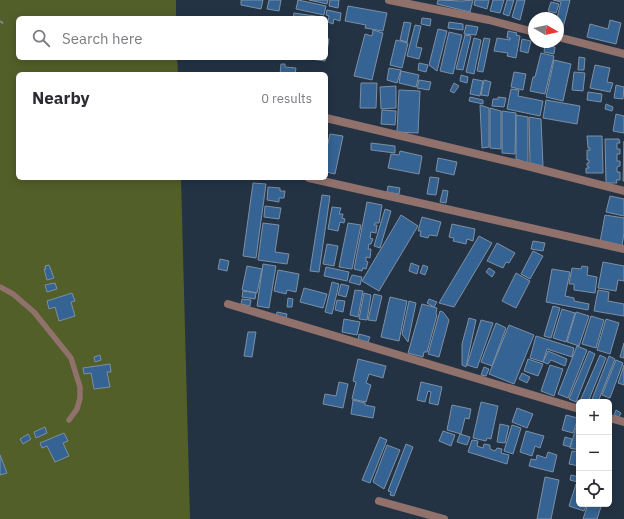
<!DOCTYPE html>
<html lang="en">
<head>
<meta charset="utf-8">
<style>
  :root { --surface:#fff; --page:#f2f2f3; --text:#2b2b33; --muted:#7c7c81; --line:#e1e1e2 }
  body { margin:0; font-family:"IBM Plex Sans",sans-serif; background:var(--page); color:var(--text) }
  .controls { position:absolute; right:12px; bottom:12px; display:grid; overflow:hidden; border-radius:6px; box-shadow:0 2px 10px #0003 }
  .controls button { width:36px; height:36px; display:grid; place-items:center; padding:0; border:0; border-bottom:1px solid var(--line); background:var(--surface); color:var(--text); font:20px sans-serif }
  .compass { position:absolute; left:528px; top:12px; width:36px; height:36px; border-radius:50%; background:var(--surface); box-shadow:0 2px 10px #0003; rotate:99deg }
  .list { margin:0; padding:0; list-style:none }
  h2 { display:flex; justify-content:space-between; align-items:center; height:52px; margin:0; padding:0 16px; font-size:17px }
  h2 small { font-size:13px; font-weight:400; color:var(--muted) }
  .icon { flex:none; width:22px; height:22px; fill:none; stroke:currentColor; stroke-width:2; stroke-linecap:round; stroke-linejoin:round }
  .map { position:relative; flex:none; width:624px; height:519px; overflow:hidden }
  .search { position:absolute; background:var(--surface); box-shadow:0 2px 10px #0003; left:16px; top:16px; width:312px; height:44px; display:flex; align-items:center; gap:10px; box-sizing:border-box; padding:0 14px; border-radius:6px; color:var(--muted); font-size:15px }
  .panel { position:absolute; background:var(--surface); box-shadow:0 2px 10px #0003; left:16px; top:72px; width:312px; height:108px; border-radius:6px }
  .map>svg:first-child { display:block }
  .green { fill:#535f29 }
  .building { fill:#356494; stroke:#7d8fa3 }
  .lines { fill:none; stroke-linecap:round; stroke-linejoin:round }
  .path { stroke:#7a8795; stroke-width:2; stroke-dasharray:4 2; stroke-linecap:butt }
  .service { stroke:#91716b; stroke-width:5.5 }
  .minor { stroke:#91716b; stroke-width:8 }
</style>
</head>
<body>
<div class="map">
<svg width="624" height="519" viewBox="0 0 624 519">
  <rect width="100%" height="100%" fill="#243344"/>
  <!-- green -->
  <path class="green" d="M0,0H176V18H18V58H177L178,74H18V178H181L190,519H0Z"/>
  <!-- building -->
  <g class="building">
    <path d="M241,0H263L261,9L241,5Z"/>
    <path d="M269,0H281L279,11L267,9Z"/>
    <path d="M298,0L326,6L324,15L296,9Z"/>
    <path d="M309,0H328L327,4Z"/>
    <path d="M330,0H339L338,8L329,6Z"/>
    <path d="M438,0L462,1L473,0L470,12L437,4Z"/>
    <path d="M475,0H489L487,9L474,5Z"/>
    <path d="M493,0H504L500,13L490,11Z"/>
    <path d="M507,0H514L509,16L503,14Z"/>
    <path d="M517,0H525L520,20L512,17Z"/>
    <path d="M553,0H570L562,32L558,30V18H557L561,2Z"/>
    <path d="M551,2L559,4L556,13L548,11Z"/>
    <path d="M348,6L387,13L383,31L365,28L366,25L345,21Z"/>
    <path d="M327,10L341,13L340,21L334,19L333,24L328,22L329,16L326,15Z"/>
    <path d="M294,13L322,17V18H293Z"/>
    <path d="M422,18L431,19L430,26L421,24Z"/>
    <path d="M610,20L621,23L616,44L587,37L590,24L608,29Z"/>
    <path d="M404,22L411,23L407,42L400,40Z"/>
    <path d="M449,22L463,24V30L448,28Z"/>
    <path d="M415,25L421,26L416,47L422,48L419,59L407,56Z"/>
    <path d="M466,25L478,27L476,35L464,34Z"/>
    <path d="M438,29L447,31L437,71L429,65Z"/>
    <path d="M373,30L383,33L372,80L354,76L365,34L372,36Z"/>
    <path d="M508,31L517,33L516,35L520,36L516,58L507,56L508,53L494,51L497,38L510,40V38H507Z"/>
    <path d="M449,32L462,35L453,74L440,71Z"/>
    <path d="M465,35L471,36L463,70L456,69Z"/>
    <path d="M326,38L329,39L326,57Z"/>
    <path d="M474,38L481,40L474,74L466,72Z"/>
    <path d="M484,38L490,39L483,72L477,71Z"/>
    <path d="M522,39L531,41L528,53L520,51Z"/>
    <path d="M396,40L408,43L402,68L390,65Z"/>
    <path d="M545,45L555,47L554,54L544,52Z"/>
    <path d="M541,53L554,56L545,94L530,91L533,77H535Z"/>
    <path d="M579,57L585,58L584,70H578Z"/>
    <path d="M304,58H326L325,61Z"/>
    <path d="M554,60L571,64L563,101L546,97Z"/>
    <path d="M419,63L428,65L426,72L418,70Z"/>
    <path d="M281,64H285V67L296,68L295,74H280Z"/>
    <path d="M595,65L610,68L607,82L613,83L610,92L590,88Z"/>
    <path d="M389,68L401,70L397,83L387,80Z"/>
    <path d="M401,71L419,75L416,87L399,83Z"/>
    <path d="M514,72L526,74L523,90L511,87Z"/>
    <path d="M574,72L585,73L583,91L572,90Z"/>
    <path d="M461,75L468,77L467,83L460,81Z"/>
    <path d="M473,79L483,81L480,96L470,94Z"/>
    <path d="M419,80L431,82L429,90L417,88Z"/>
    <path d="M484,80L491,82L488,96L481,95Z"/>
    <path d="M361,83H377L376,108H360Z"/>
    <path d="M454,83L459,86L454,93L450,91Z"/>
    <path d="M616,85L624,87L623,99L614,98Z"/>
    <path d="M396,86V108L381,109L380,87Z"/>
    <path d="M511,89L519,90L518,96L543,101L540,116L507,109Z"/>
    <path d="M399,90L420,91L418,133L397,132Z"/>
    <path d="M588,92L602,94L601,102L587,100Z"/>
    <path d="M470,97L483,100V104L469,101Z"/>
    <path d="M498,97L506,98L504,107L492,106L493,99H498Z"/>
    <path d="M546,100L580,106L577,124L543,118Z"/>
    <path d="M606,104L613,107L612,111L605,109Z"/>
    <path d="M480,105L489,108V147L482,148Z"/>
    <path d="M490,108L501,111V149L490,148Z"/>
    <path d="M382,110L396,111L395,125L381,124Z"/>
    <path d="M502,111L516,113L515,154L502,153Z"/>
    <path d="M616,114L624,116V133L613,131Z"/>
    <path d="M516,115L528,117V163L516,159Z"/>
    <path d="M529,117L541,119L543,166L530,163Z"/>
    <path d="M330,134L343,136L335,174L326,172V152Z"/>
    <path d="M587,136H602L603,173H586V168H589V167L587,166V163H589V160H587V150H590V148H588Z"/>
    <path d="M605,139H619L620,143H617V149H620V154H617V161H620V166L617,167V172H620V180H616L617,183H606Z"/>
    <path d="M624,141V181H623Z"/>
    <path d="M371,143L395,146V153L371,150Z"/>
    <path d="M400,151L422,156L419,174L388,168L391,154L399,155Z"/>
    <path d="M438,158L457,162L454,175L436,171Z"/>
    <path d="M430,177L439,178L436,195L427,194Z"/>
    <path d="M253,183L266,184L256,258L243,256Z"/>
    <path d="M388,186L400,188L399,194L387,192Z"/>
    <path d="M268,187L280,188V191H285L284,198H279V202L267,200Z"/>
    <path d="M443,190L448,191L446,203L440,202Z"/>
    <path d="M322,195L330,196L319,272L310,271Z"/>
    <path d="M610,196L624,199V216L606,212Z"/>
    <path d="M367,202L382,205L379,223H375L374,225H377L376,233L371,232L370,238L373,239L371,244H369L368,249H371L370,258L366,257V261L368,262L366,269L363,268L362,271L354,269Z"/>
    <path d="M265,206L281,208L279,219L264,217Z"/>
    <path d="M332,207L341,208L339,214H343L342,218L345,219L344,223L340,222L338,231L328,229Z"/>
    <path d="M385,209L391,211L380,248L374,246Z"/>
    <path d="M401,215L418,226L379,291L362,281Z"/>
    <path d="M605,215L624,218V233L622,246L600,242Z"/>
    <path d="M422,217L441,222L437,236L429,235L428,238L420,236L421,231H418Z"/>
    <path d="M263,223L279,225L275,252L289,254L287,264L258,260Z"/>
    <path d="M348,223L361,225L352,269L339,267Z"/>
    <path d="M452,224L475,229L473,241L467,239L466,244L453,241L454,238L449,237Z"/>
    <path d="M479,236L492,243L454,307L439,303Z"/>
    <path d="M533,241L545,243L543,251L531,249Z"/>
    <path d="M497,243L515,253L509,263L506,262L503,268L487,261Z"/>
    <path d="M327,244L338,246L334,266L323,264Z"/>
    <path d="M533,251L543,256L530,279L521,274Z"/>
    <path d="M220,259L229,261L227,271L218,269Z"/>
    <path d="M603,262L624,266V281L618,280L616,291L598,288Z"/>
    <path d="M411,263L419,266L417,274L409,271Z"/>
    <path d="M263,264L276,266L269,308L257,306Z"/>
    <path d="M49,265L54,278L47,280L44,269H46L45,266Z"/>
    <path d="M423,265L428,267L425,275L420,273Z"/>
    <path d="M247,266L262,269L257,293L242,290Z"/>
    <path d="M582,266L588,267L587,275L597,277L595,293L574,290V284H569L572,268L581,269Z"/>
    <path d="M326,267L349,272L347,281L324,276Z"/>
    <path d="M489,268L495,272L492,277L486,272Z"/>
    <path d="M552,269L570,272L565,296L574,298V301L589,304L588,310L546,302Z"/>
    <path d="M278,270L299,274L296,292L287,290L286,294L274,291Z"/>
    <path d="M516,273L530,281L516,308L502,301Z"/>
    <path d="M352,275L362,277L360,285L349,282Z"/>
    <path d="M332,282L339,284L332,314L325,312Z"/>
    <path d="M55,283L57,289L47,292L45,285Z"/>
    <path d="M341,284L349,286L346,297L338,295Z"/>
    <path d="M304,288L327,294L323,308L300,302Z"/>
    <path d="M355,290L363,291L358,317L350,315Z"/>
    <path d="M598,290L609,292L608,301L624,304V316L594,311Z"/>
    <path d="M243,291L256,293L255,299L242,297Z"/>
    <path d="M72,293L75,301L71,302L75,316L59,321L55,307L49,309L47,301Z"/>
    <path d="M364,293L371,295L367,320L359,319Z"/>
    <path d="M374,294L382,296L376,321L368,320Z"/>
    <path d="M390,297L407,301L399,341L381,337Z"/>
    <path d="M288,298L293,299L292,307H287Z"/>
    <path d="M242,299L251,300L250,306L241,304Z"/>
    <path d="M429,299L437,302L434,307L427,303Z"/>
    <path d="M337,300L345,301L343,312L335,310Z"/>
    <path d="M409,301L416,303L408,342L402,334Z"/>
    <path d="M422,304L437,308L436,314L437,315L427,352H424L423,357L408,353Z"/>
    <path d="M553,306L560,308L551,338L544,336Z"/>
    <path d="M562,309L575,313L566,342L553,338Z"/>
    <path d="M440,311L443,312L449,320L439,357L428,354Z"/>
    <path d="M277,312L287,314L286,319L276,317Z"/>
    <path d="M576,312L589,316L579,346L567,342Z"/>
    <path d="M591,316L604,320L596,348L582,344Z"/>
    <path d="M469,318L476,320L466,367L462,365V344Z"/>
    <path d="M344,319L360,322L357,335L342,332Z"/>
    <path d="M606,319L619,323L610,354L597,350Z"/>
    <path d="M481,320L493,323L477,368L467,365Z"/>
    <path d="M496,323L506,328L492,366L481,362Z"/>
    <path d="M509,325L534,335L514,384L489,374Z"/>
    <path d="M248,332H256L252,357L244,356Z"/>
    <path d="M359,334L370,337L368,342L358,340Z"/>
    <path d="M536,336L574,348L572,357L547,349L543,362L530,358Z"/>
    <path d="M624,343V358L620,357Z"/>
    <path d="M577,346L587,350L568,398L558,394Z"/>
    <path d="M548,351L567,359L565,366L551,360L548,364L543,362Z"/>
    <path d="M589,351L595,354L576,402L569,399Z"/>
    <path d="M100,355L101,360L95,362L94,357Z"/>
    <path d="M600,355L606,358L588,402H582L580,401Z"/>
    <path d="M609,356L615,359L598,402H591Z"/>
    <path d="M358,359L386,366L383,378L369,374L366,383L371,385L366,402L352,399L356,382L353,381Z"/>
    <path d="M528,359L543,364L538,376L524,371Z"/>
    <path d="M616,360L623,363L610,398L602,395Z"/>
    <path d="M110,364L111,372H107L110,387L94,389L91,373L84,374L83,368Z"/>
    <path d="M550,365L563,369L554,396L541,391Z"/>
    <path d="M624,365V385L618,383Z"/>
    <path d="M484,367L489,369L486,376L481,375Z"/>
    <path d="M522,373L530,377L527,383L519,379Z"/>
    <path d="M339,382L348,384L343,408L323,404L325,394L336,396Z"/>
    <path d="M421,382L442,387L438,405L429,403L431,392L428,391L425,402L417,400Z"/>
    <path d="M353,400L365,403V405L375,407L373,418L351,414Z"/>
    <path d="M481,402L498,406L491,439L487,438L486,441L473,438Z"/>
    <path d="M452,405L471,409L469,419L465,418L461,434L447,430Z"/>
    <path d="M517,408L533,414L527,428L512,422Z"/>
    <path d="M616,410L621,413L619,417L614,415Z"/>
    <path d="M566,415L578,418L573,433L562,430Z"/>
    <path d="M500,424L509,426L505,443L497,442Z"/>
    <path d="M577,424H579V450L570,448Z"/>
    <path d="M512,425L521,428L513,454L504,451Z"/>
    <path d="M45,427L47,433L36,438L34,432Z"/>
    <path d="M443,431L455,435L451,446L439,441Z"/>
    <path d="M526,431L544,436L540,448L535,446L532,456L520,452Z"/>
    <path d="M64,433L68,441L63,443L69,456L55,462L47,446L42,448L40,443Z"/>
    <path d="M28,434L31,439L23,444L20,439Z"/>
    <path d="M460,434L470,437L467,445L457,442Z"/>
    <path d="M380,437L387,440L370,483L362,480Z"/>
    <path d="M565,437L572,439L570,447L563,445Z"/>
    <path d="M472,440L478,441L477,446L483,448L484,444L490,445V449L495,451L497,448L502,449L501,453L509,455L507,464L468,452Z"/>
    <path d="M406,444L413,447L394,496L390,495L391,492L388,491Z"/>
    <path d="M387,445L400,450L384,489L373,482Z"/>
    <path d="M572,451L579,452V466L569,464Z"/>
    <path d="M548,452L557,455L553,472L529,466L531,459L536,460L537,455L546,458Z"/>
    <path d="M0,455L7,473L0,475Z"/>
    <path d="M571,475L579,477L578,482L570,480Z"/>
    <path d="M545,477L559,480L551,519H537Z"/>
    <path d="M576,484L579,485V504H587L584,511L569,506Z"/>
    <path d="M588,504H602L597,519H583Z"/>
  </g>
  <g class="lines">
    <!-- path -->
    <path class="path" d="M0,21L4,24"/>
    <!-- service -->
    <path class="service" d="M0,287L13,294L34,312L71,358L80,387V398L77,409L69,420"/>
    <!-- minor -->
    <g class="minor">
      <path d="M389,0L489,20L534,32"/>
      <path d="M558,37L624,54"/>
      <path d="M326,118L519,164L624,191"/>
      <path d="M309,178L624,249"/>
      <path d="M228,304L579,409"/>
      <path d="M609,418L624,422"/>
      <path d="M379,501L444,519"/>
    </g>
  </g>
</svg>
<div class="controls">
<button>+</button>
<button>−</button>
<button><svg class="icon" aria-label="locate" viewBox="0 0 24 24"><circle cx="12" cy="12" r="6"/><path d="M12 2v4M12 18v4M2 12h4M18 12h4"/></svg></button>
</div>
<svg class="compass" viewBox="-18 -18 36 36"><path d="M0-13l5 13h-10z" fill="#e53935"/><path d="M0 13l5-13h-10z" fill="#7c7c81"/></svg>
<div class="search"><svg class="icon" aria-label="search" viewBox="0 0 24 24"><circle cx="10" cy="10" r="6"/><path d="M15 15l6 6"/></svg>Search here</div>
<section class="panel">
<h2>Nearby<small>0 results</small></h2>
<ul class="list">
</ul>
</section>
</div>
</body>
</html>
